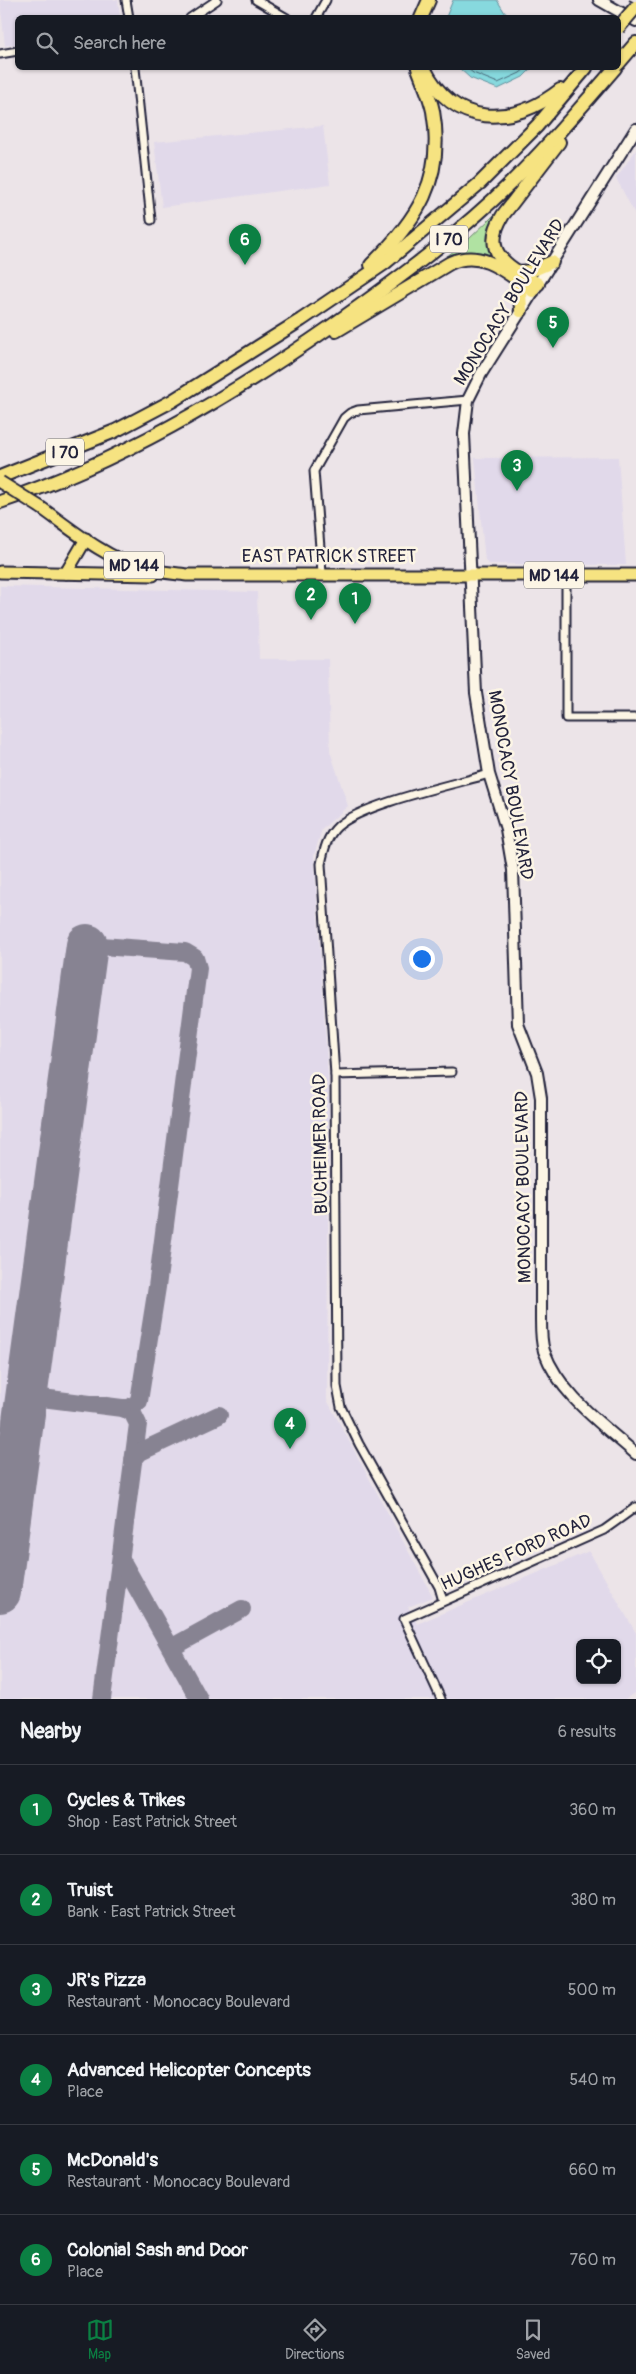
<!DOCTYPE html>
<html lang="en">
<head>
<meta charset="utf-8">
<style>
  :root { --surface:#171b24; --page:#20242c; --text:#f1f3f6; --muted:#9ea1a6; --line:#363941; --accent:#0b8043 }
  body { margin:0; font-family:Pangolin,sans-serif; background:var(--page); color:var(--text) }
  .controls { position:absolute; right:15px; bottom:15px; display:grid; overflow:hidden; border-radius:8px; box-shadow:0 1px 4px #0004 }
  .controls button { width:45px; height:45px; display:grid; place-items:center; padding:0; border:0; border-bottom:1px solid var(--line); background:var(--surface); color:var(--text); font:25px sans-serif }
  .you { position:absolute; left:421px; top:958px; width:18px; height:18px; margin:-12px; border:4px solid #fff; border-radius:50%; background:#1a73e8; box-shadow:0 0 0 8px #1a73e833 }
  .badge { display:grid; place-items:center; width:32px; height:32px; border-radius:50%; background:var(--accent); color:#fff; font-size:16px; font-weight:700 }
  .pin { position:absolute; translate:-50% -41px; filter:drop-shadow(0 1px 2px #0008) }
  .pin::after { content:''; position:absolute; top:26px; width:18px; height:15px; background:inherit; clip-path:polygon(0 0,100% 0,50% 100%) }
  .list { margin:0; padding:0; list-style:none }
  h2 { display:flex; justify-content:space-between; align-items:center; height:65px; margin:0; padding:0 20px; font-size:21px }
  h2 small { font-size:16px; font-weight:400; color:var(--muted) }
  .list li { display:grid; grid-template-columns:32px 1fr auto; gap:15px; align-items:center; box-sizing:border-box; height:90px; padding:0 20px; border-top:1px solid var(--line) }
  .list b { display:block; font-size:19px; white-space:nowrap }
  .list p { margin:0; font-size:16px; white-space:nowrap; color:var(--muted) }
  .list em { font-size:16px; font-style:normal; color:var(--muted) }
  .icon { flex:none; width:28px; height:28px; fill:none; stroke:currentColor; stroke-width:2; stroke-linecap:round; stroke-linejoin:round }
  .map { position:relative; flex:none; width:636px; height:1699px; overflow:hidden }
  .search { position:absolute; background:var(--surface); box-shadow:0 1px 4px #0004; left:15px; right:15px; top:15px; height:55px; display:flex; align-items:center; gap:12px; box-sizing:border-box; padding:0 18px; border-radius:8px; color:var(--muted); font-size:19px }
  .sheet { height:605px; background:var(--surface) }
  nav { display:flex; justify-content:space-around; align-items:center; box-sizing:border-box; height:70px; border-top:1px solid var(--line); background:var(--surface); font-size:14px; color:var(--muted) }
  nav a { display:grid; justify-items:center; gap:2px }
  nav .on { color:var(--accent) }
  .map>svg:first-child { display:block }
  .built { fill:#e1d9ea; fill-rule:evenodd }
  .green { fill:#b0e2a2; stroke:#69826e }
  .water { fill:#87d9de; stroke:#5f909d }
  .lines { fill:none; stroke-linecap:round; stroke-linejoin:round }
  .shore { stroke:#4a6b7c; stroke-width:1 }
  .taxiway { stroke:#878392; stroke-width:18 }
  .runway { stroke:#878392; stroke-width:42 }
  .street-casing { stroke:#22223b; stroke-width:11 }
  .secondary-casing { stroke:#22223b; stroke-width:14 }
  .primary-casing { stroke:#22223b; stroke-width:15 }
  .highway-casing { stroke:#22223b; stroke-width:16 }
  .street { stroke:#fcf5e5; stroke-width:7 }
  .secondary { stroke:#fcf5e5; stroke-width:10 }
  .primary { stroke:#f6e381; stroke-width:11 }
  .highway { stroke:#f6e381; stroke-width:12 }
  .rail { stroke:#22223b; stroke-width:2; stroke-dasharray:8 4; stroke-linecap:butt }
  .primary-bridge-casing { stroke:#22223b; stroke-width:15; stroke-linecap:butt }
  .highway-bridge-casing { stroke:#22223b; stroke-width:16; stroke-linecap:butt }
  .primary-bridge { stroke:#f6e381; stroke-width:11 }
  .highway-bridge { stroke:#f6e381; stroke-width:12 }
  .labels { text-anchor:middle; stroke-width:5; stroke-linejoin:round; paint-order:stroke }
  .shield { fill:#fcf5e5; stroke:#63616e; stroke-width:1 }
  .shield-label { font-size:16px; font-weight:bold; fill:#22223b }
  .street-label { font-size:18px; fill:#22223b; stroke:#fcf5e5 }
</style>
</head>
<body>
<div class="map">
<svg width="636" height="1699" viewBox="0 0 636 1699">
  <rect width="100%" height="100%" fill="#ece4e8"/>
  <filter id="ink" filterUnits="userSpaceOnUse"><feTurbulence type="fractalNoise" baseFrequency=".02" numOctaves="2"/><feDisplacementMap in="SourceGraphic" scale="10" xChannelSelector="R" yChannelSelector="G"/><feConvolveMatrix kernelMatrix="1 2 1 2 8 2 1 2 1" color-interpolation-filters="sRGB"/></filter>
  <g filter="url(#ink)">
    <!-- built -->
    <g class="built">
      <path d="M0,0H118L120,17L18,18L17,44L5,46Z"/>
      <path d="M323,126L330,184L162,207L154,142Z"/>
      <path d="M636,150V216L616,178Z"/>
      <path d="M618,457L626,565L489,564L485,561L475,458Z"/>
      <path d="M0,586L257,592L259,659H328L330,751L348,806L322,829L314,855L329,1092L327,1400L433,1597L408,1607L417,1624L589,1551L636,1633V1692L625,1699H0ZM580,1643H617V1680H580Z"/>
    </g>
    <!-- green -->
    <path class="green" d="M512,198L500,213L496,260L485,256L423,275L469,239Z"/>
    <!-- water -->
    <g class="water">
      <path d="M453,0H497L505,13L520,17H446Z"/>
      <path d="M459,68H532L523,77L498,89L470,78Z"/>
    </g>
    <g class="lines">
      <!-- shore -->
      <path class="shore" d="M467,68L473,73L498,83L520,73L526,68"/>
      <!-- taxiway -->
      <g class="taxiway">
        <path d="M87,945L185,952L195,958L198,968L157,1287L139,1401L130,1408H122L132,1412L138,1424L102,1699"/>
        <path d="M26,1396L122,1408"/>
        <path d="M133,1460L140,1452L219,1415"/>
        <path d="M122,1561L199,1699"/>
        <path d="M171,1648L242,1609"/>
      </g>
      <!-- runway -->
      <path class="runway" d="M0,1592L87,945"/>
      <defs>
        <g id="street">
          <path d="M126,0L129,18"/>
          <path d="M256,0L287,18"/>
          <path d="M190,18L217,0"/>
          <path d="M316,18L326,0"/>
          <path d="M0,54L18,51"/>
          <path d="M135,68L151,220"/>
          <path d="M322,573L314,471L344,418L350,413L358,410L468,400"/>
          <path d="M566,575V718H636"/>
          <path d="M335,1075L452,1072"/>
          <path d="M443,1601L439,1587L359,1444L341,1407L337,1386L335,1075L321,864C324,850 327,836 338,826C365,803 452,785 489,774"/>
          <path d="M441,1699L404,1619L604,1530L636,1507"/>
        </g>
        <g id="secondary">
          <path d="M599,0L636,21"/>
          <path d="M636,129L481,374L468,400L464,434L476,693L489,774L506,829L513,870L518,1024L537,1073L541,1098V1320C541,1330 541,1341 544,1351C560,1395 602,1424 636,1454"/>
        </g>
        <g id="primary">
          <path d="M40,507C71,529 104,557 141,568C156,572 172,573 187,575H636"/>
          <path d="M0,572L153,575"/>
          <path d="M66,573L86,539"/>
        </g>
        <g id="highway">
          <path d="M421,18L429,0"/>
          <path d="M618,64L636,43"/>
          <path d="M424,68C454,128 512,127 560,90"/>
          <path d="M371,265C417,220 445,179 433,111C430,96 423,82 418,68"/>
          <path d="M518,272L531,271L552,262"/>
          <path d="M516,279L520,291L521,311"/>
          <path d="M538,284C509,267 479,253 503,215L559,142"/>
          <path d="M336,331L450,263C483,248 508,274 533,291"/>
          <path d="M0,477L115,431L172,401L301,320L385,263L480,183L537,126L586,68"/>
          <path d="M0,502C119,462 228,398 330,327C387,287 442,247 493,200C537,159 576,113 615,68"/>
        </g>
      </defs>
      <!-- street casing -->
      <use href="#street" class="street-casing"/>
      <!-- secondary casing -->
      <use href="#secondary" class="secondary-casing"/>
      <!-- primary casing -->
      <use href="#primary" class="primary-casing"/>
      <!-- highway casing -->
      <use href="#highway" class="highway-casing"/>
      <!-- street -->
      <use href="#street" class="street"/>
      <!-- secondary -->
      <use href="#secondary" class="secondary"/>
      <!-- primary -->
      <use href="#primary" class="primary"/>
      <!-- highway -->
      <use href="#highway" class="highway"/>
      <!-- rail -->
      <path class="rail" d="M629,0L636,4"/>
      <defs>
        <path id="primary-bridge" d="M0,482L40,507"/>
        <path id="highway-bridge" d="M618,28L636,7"/>
      </defs>
      <!-- primary-bridge casing -->
      <use href="#primary-bridge" class="primary-bridge-casing"/>
      <!-- highway-bridge casing -->
      <use href="#highway-bridge" class="highway-bridge-casing"/>
      <!-- primary-bridge -->
      <use href="#primary-bridge" class="primary-bridge"/>
      <!-- highway-bridge -->
      <use href="#highway-bridge" class="highway-bridge"/>
    </g>
  </g>
  <g class="labels">
    <!-- shield labels -->
    <g class="shield">
      <rect x="430" y="225.5" width="38" height="27" rx="4"/>
      <rect x="46" y="438.5" width="38" height="27" rx="4"/>
      <rect x="104" y="551.5" width="60" height="27" rx="4"/>
      <rect x="524" y="561.5" width="60" height="27" rx="4"/>
    </g>
    <g class="shield-label">
      <text x="449" y="245">I 70</text>
      <text x="65" y="458">I 70</text>
      <text x="134" y="571">MD 144</text>
      <text x="554" y="581">MD 144</text>
    </g>
    <!-- street labels -->
    <g class="street-label">
      <text transform="translate(509 302) rotate(-58)" y="6">MONOCACY BOULEVARD</text>
      <text x="329" y="562">EAST PATRICK STREET</text>
      <text transform="translate(511 785) rotate(80)" y="6">MONOCACY BOULEVARD</text>
      <text transform="translate(320 1144) rotate(-91)" y="6">BUCHEIMER ROAD</text>
      <text transform="translate(523 1187) rotate(-91)" y="6">MONOCACY BOULEVARD</text>
      <text transform="translate(516 1552) rotate(-24)" y="6">HUGHES FORD ROAD</text>
    </g>
  </g>
</svg>
<div class="controls">
<button><svg class="icon" aria-label="locate" viewBox="0 0 24 24"><circle cx="12" cy="12" r="6"/><path d="M12 2v4M12 18v4M2 12h4M18 12h4"/></svg></button>
</div>
<div class="you"></div>
<div class="pin badge" style="left:355px;top:624px">1</div>
<div class="pin badge" style="left:311px;top:620px">2</div>
<div class="pin badge" style="left:517px;top:491px">3</div>
<div class="pin badge" style="left:290px;top:1449px">4</div>
<div class="pin badge" style="left:553px;top:348px">5</div>
<div class="pin badge" style="left:245px;top:265px">6</div>
<div class="search"><svg class="icon" aria-label="search" viewBox="0 0 24 24"><circle cx="10" cy="10" r="6"/><path d="M15 15l6 6"/></svg>Search here</div>
</div>
<section class="sheet">
<h2>Nearby<small>6 results</small></h2>
<ul class="list">
<li><span class="badge">1</span><div><b>Cycles &amp; Trikes</b><p>Shop · East Patrick Street</p></div><em>360 m</em></li>
<li><span class="badge">2</span><div><b>Truist</b><p>Bank · East Patrick Street</p></div><em>380 m</em></li>
<li><span class="badge">3</span><div><b>JR's Pizza</b><p>Restaurant · Monocacy Boulevard</p></div><em>500 m</em></li>
<li><span class="badge">4</span><div><b>Advanced Helicopter Concepts</b><p>Place</p></div><em>540 m</em></li>
<li><span class="badge">5</span><div><b>McDonald's</b><p>Restaurant · Monocacy Boulevard</p></div><em>660 m</em></li>
<li><span class="badge">6</span><div><b>Colonial Sash and Door</b><p>Place</p></div><em>760 m</em></li>
</ul>
</section>
<nav>
<a class="on"><svg class="icon" aria-label="map" viewBox="0 0 24 24"><path d="M3 6l6-2 6 2 6-2v14l-6 2-6-2-6 2zM9 4v14M15 6v14"/></svg>Map</a>
<a><svg class="icon" aria-label="directions" viewBox="0 0 24 24"><path d="M12 3l9 9-9 9-9-9zM9 14v-3h6M13 9l2 2-2 2"/></svg>Directions</a>
<a><svg class="icon" aria-label="saved" viewBox="0 0 24 24"><path d="M7 4h10v16l-5-4-5 4z"/></svg>Saved</a>
</nav>
</body>
</html>
